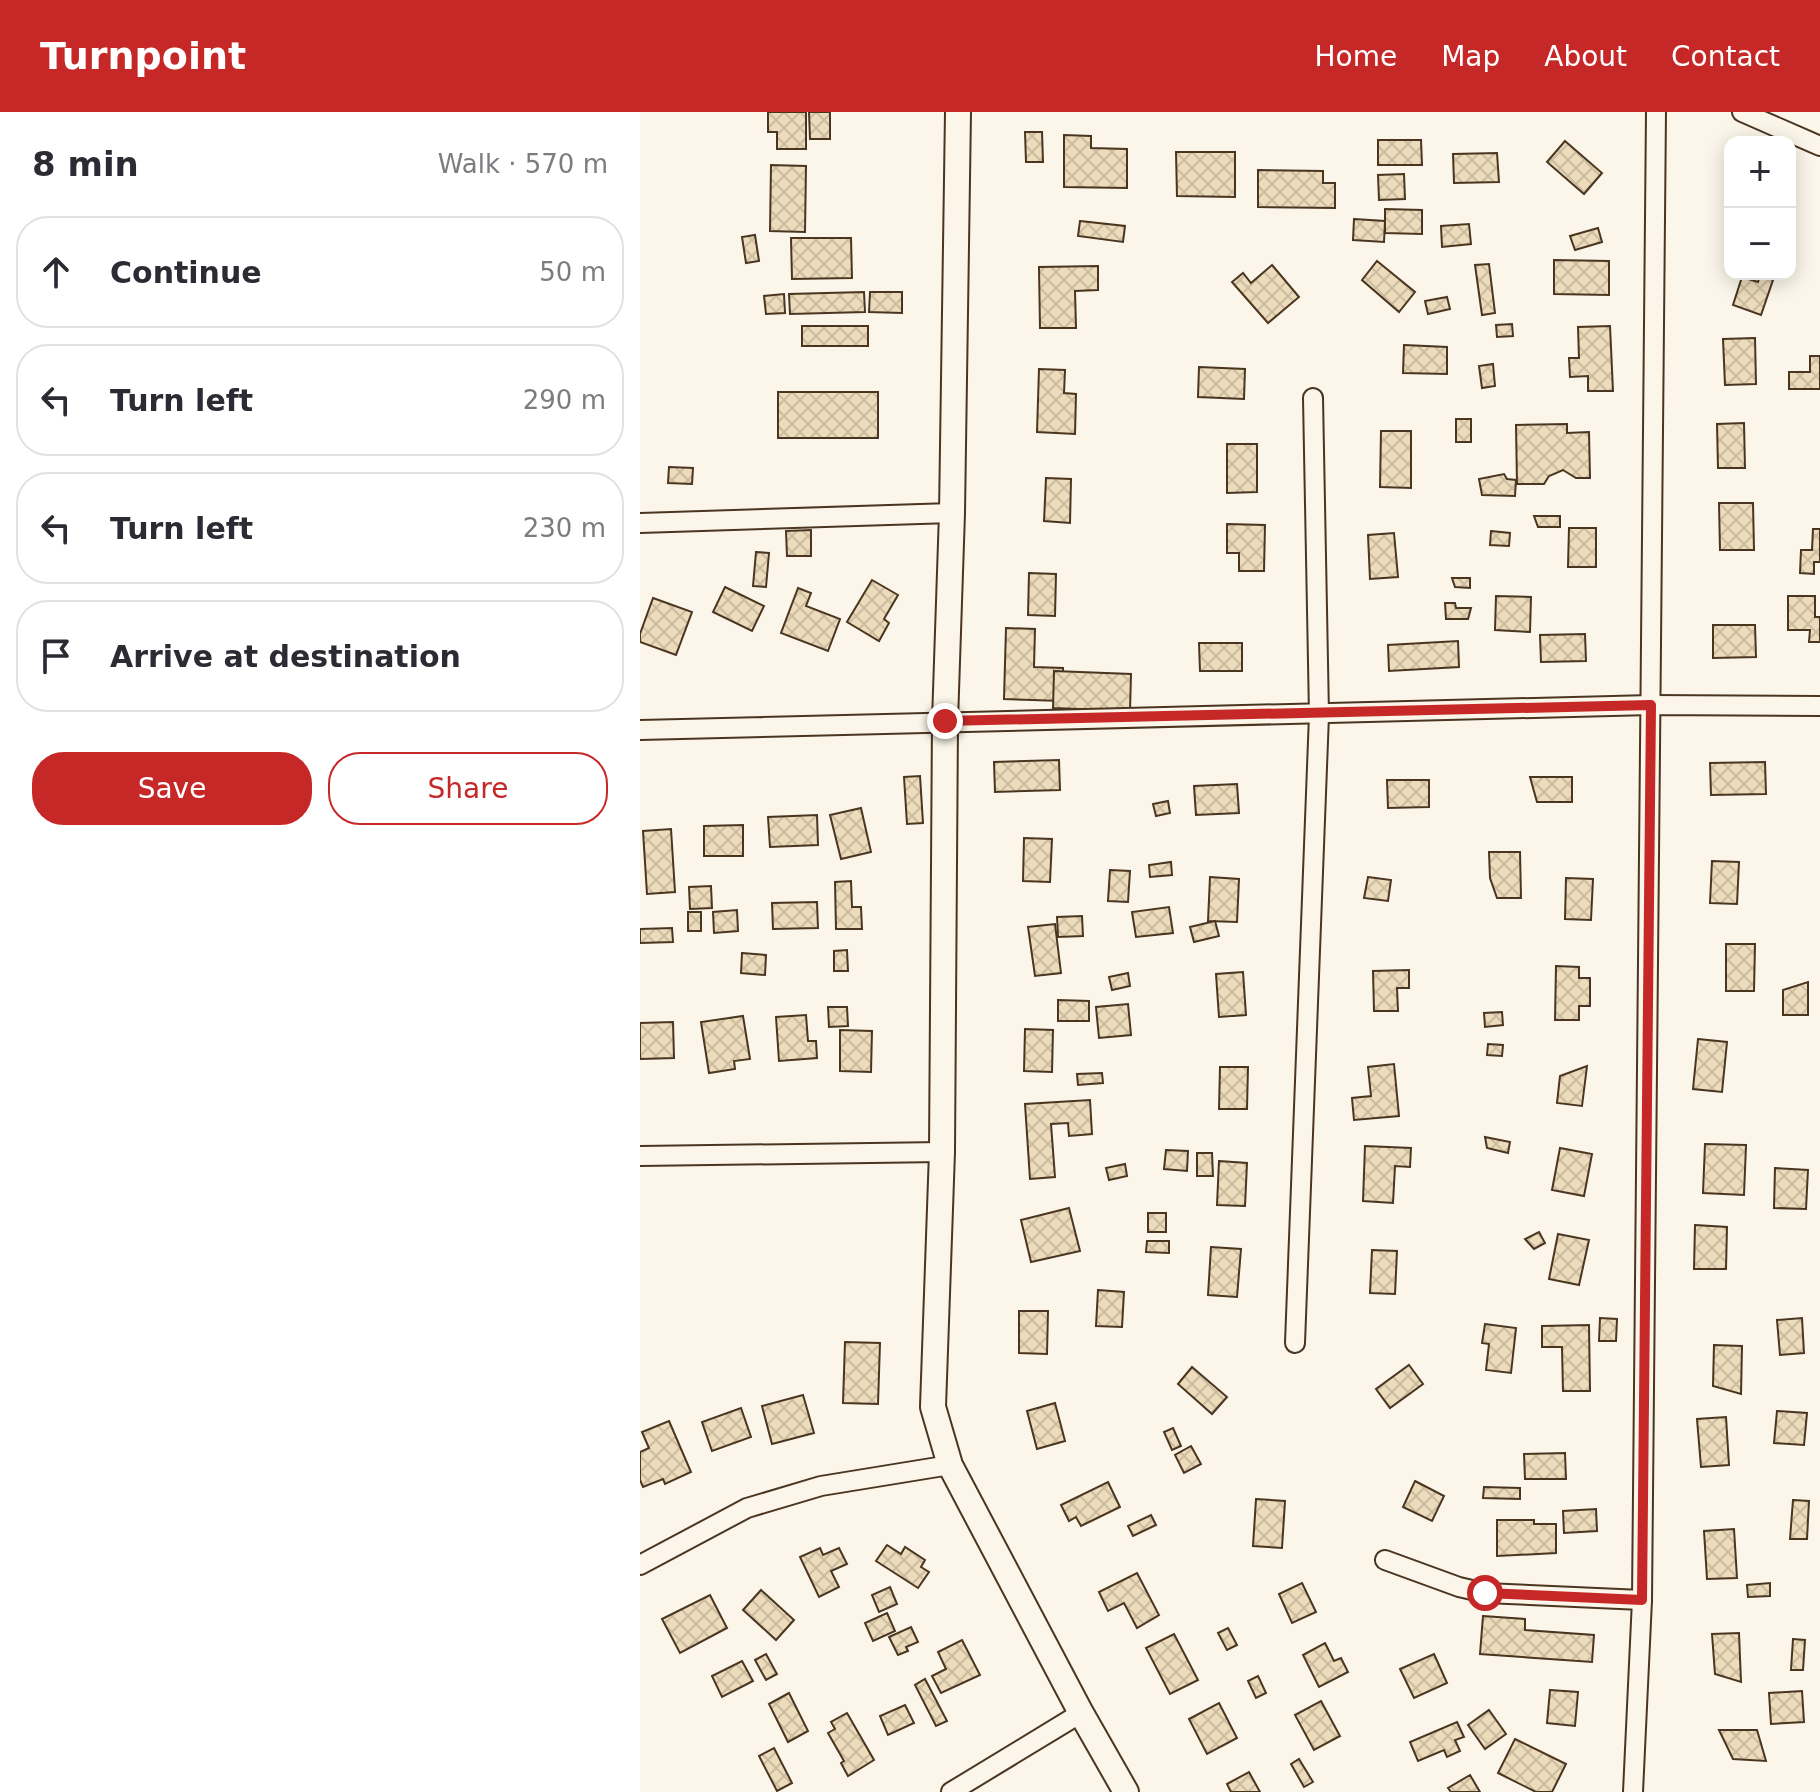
<!DOCTYPE html>
<html lang="en">
<head>
<meta charset="utf-8">
<style>
  :root { --surface:#fff; --page:#f7f7f7; --text:#2b2b33; --muted:#7c7c81; --line:#e1e1e2; --accent:#c62828 }
  body { margin:0; font-family:"DejaVu Sans",sans-serif; background:var(--page); color:var(--text) }
  .controls { position:absolute; right:24px; top:24px; display:grid; overflow:hidden; border-radius:16px; box-shadow:0 4px 20px #0003 }
  .controls button { width:72px; height:72px; display:grid; place-items:center; padding:0; border:0; border-bottom:2px solid var(--line); background:var(--surface); color:var(--text); font:40px sans-serif }
  .stop { position:absolute; width:24px; height:24px; margin:-18px; border:6px solid #c62828; border-radius:50%; background:#fff }
  .stop.end { background:#c62828; border-color:#fff; box-shadow:0 2px 8px #0008 }
  .list { margin:0; padding:0; list-style:none }
  h2 { display:flex; justify-content:space-between; align-items:center; height:104px; margin:0; padding:0 32px; font-size:34px }
  h2 small { font-size:26px; font-weight:400; color:var(--muted) }
  .list li { display:grid; grid-template-columns:52px 1fr auto; gap:24px; align-items:center; box-sizing:border-box; height:112px; margin:0 16px 16px; padding:0 16px; border:2px solid var(--line); border-radius:32px }
  .list b { display:block; font-size:30px; white-space:nowrap }
  .list em { font-size:26px; font-style:normal; color:var(--muted) }
  .actions { display:flex; gap:16px; padding:24px 32px }
  .actions a { flex:1; padding:18px 0; border:2px solid var(--accent); border-radius:32px; text-align:center; font-size:28px; color:var(--accent) }
  .actions .main { background:var(--accent); color:#fff }
  .icon { flex:none; width:44px; height:44px; fill:none; stroke:currentColor; stroke-width:2; stroke-linecap:round; stroke-linejoin:round }
  .map { position:relative; flex:none; width:1180px; height:1680px; overflow:hidden }
  header { display:flex; align-items:center; gap:48px; box-sizing:border-box; height:112px; padding:0 40px; background:var(--accent); color:#fff }
  header strong { font-size:38px }
  nav { display:flex; gap:44px; margin-inline-start:auto; font-size:28px }
  main { display:flex }
  aside { flex:1; background:var(--surface) }
  .map>svg:first-child { display:block }
  .building { fill:url(#building-cross-hatch); stroke:#4a3520; stroke-width:2 }
  .lines { fill:none; stroke-linecap:round; stroke-linejoin:round }
  .minor-casing { stroke:#4a3520; stroke-width:22 }
  .tertiary-casing { stroke:#4a3520; stroke-width:28 }
  .minor { stroke:#fbf6e9; stroke-width:18 }
  .tertiary { stroke:#fbf6e9; stroke-width:24 }
  .route { stroke:#c62828; stroke-width:10 }
</style>
</head>
<body>
<header>
<strong>Turnpoint</strong>
<nav><a>Home</a><a>Map</a><a>About</a><a>Contact</a></nav>
</header>
<main>
<aside>
<h2>8 min<small>Walk · 570 m</small></h2>
<ul class="list">
<li><svg class="icon" aria-label="ahead" viewBox="0 0 24 24"><path d="M12 20V5M6 11l6-6 6 6"/></svg><div><b>Continue</b></div><em>50 m</em></li>
<li><svg class="icon" aria-label="left" viewBox="0 0 24 24"><path d="M17 20v-9H6M10 6l-5 5 5 5"/></svg><div><b>Turn left</b></div><em>290 m</em></li>
<li><svg class="icon" aria-label="left" viewBox="0 0 24 24"><path d="M17 20v-9H6M10 6l-5 5 5 5"/></svg><div><b>Turn left</b></div><em>230 m</em></li>
<li><svg class="icon" aria-label="arrive" viewBox="0 0 24 24"><path d="M6 21V4h12l-3 4 3 4H6"/></svg><div><b>Arrive at destination</b></div></li>
</ul>
<div class="actions"><a class="main">Save</a><a>Share</a></div>
</aside>
<div class="map">
<svg width="1180" height="1680" viewBox="0 0 1180 1680">
  <defs>
    <pattern id="building-cross-hatch" width="8" height="8" patternUnits="userSpaceOnUse" patternTransform="scale(2)"><rect width="8" height="8" fill="#ecdcbc"/><path d="M0 0l8 8M0 8l8-8" fill="none" stroke="#ccbda1"/></pattern>
  </defs>
  <rect width="100%" height="100%" fill="#fbf6e9"/>
  <!-- building -->
  <g class="building">
    <path d="M128,0H166V37H137V20H128Z"/>
    <path d="M169,0H190V27H170Z"/>
    <path d="M385,20H402L403,50H386Z"/>
    <path d="M424,23L451,24V36L487,37V76L424,75Z"/>
    <path d="M738,28H781L782,53H738Z"/>
    <path d="M925,29L962,61L944,82L907,50Z"/>
    <path d="M536,40H595V85L537,84Z"/>
    <path d="M857,41L859,70L814,71L813,42Z"/>
    <path d="M131,53L166,54L165,120L130,119Z"/>
    <path d="M618,58L683,59V71H695V96L618,95Z"/>
    <path d="M764,62L765,87L739,88L738,63Z"/>
    <path d="M745,97L782,98V122L745,121Z"/>
    <path d="M714,107L745,109L744,130L713,128Z"/>
    <path d="M440,109L485,114L483,130L438,124Z"/>
    <path d="M829,112L831,132L802,135L801,114Z"/>
    <path d="M958,116L962,130L935,138L930,124Z"/>
    <path d="M115,123L119,149L106,151L102,125Z"/>
    <path d="M151,126H211L212,166L152,167Z"/>
    <path d="M914,148L969,149V183L914,182Z"/>
    <path d="M737,149L775,180L759,200L722,168Z"/>
    <path d="M849,152L855,201L842,203L835,153Z"/>
    <path d="M632,153L659,185L628,211L592,170L603,161L611,171Z"/>
    <path d="M458,154V178L435,179L436,216H400L399,155Z"/>
    <path d="M1120,163L1133,168L1121,203L1093,193L1102,165L1118,170Z"/>
    <path d="M224,180L225,200L150,202L149,182Z"/>
    <path d="M230,180H262V201L229,200Z"/>
    <path d="M144,182L145,201L126,202L124,184Z"/>
    <path d="M807,185L810,197L788,202L785,189Z"/>
    <path d="M872,212L873,224L857,225L856,213Z"/>
    <rect x="162" y="214" width="66" height="20"/>
    <path d="M970,214L973,279H948V264L930,265L929,246H939L938,215Z"/>
    <path d="M1115,226L1116,272L1085,273L1083,227Z"/>
    <path d="M764,233L807,235V262L763,261Z"/>
    <path d="M1170,244H1180V277H1149V260H1170Z"/>
    <path d="M853,252L855,274L842,276L839,254Z"/>
    <path d="M559,255L605,257L604,287L558,285Z"/>
    <path d="M399,257L425,258L424,281L436,282L435,322L397,320Z"/>
    <rect x="138" y="280" width="100" height="46"/>
    <rect x="816" y="307" width="15" height="23"/>
    <path d="M1104,311L1105,356H1078L1077,312Z"/>
    <path d="M927,312V321L949,320L950,366H936L923,358L909,364L904,372H877L876,313Z"/>
    <path d="M741,319H771V376L740,375Z"/>
    <path d="M587,332H617V380L587,381Z"/>
    <path d="M29,355L53,356L52,372L28,371Z"/>
    <path d="M864,362L867,367L876,368L875,384L842,383L839,367Z"/>
    <path d="M406,366L431,367L430,411L404,409Z"/>
    <path d="M1079,391H1113L1114,438H1080Z"/>
    <path d="M894,404H920V415H898Z"/>
    <path d="M587,412L625,413L624,459H599V441H587Z"/>
    <path d="M929,416H956V455H928Z"/>
    <path d="M1173,417H1180V450H1174V462L1160,461L1161,438H1172Z"/>
    <path d="M171,418V444H147L146,419Z"/>
    <path d="M851,419L870,421L869,434L850,433Z"/>
    <path d="M754,421L758,465L730,467L728,423Z"/>
    <path d="M116,440L129,441L126,475L113,474Z"/>
    <path d="M389,461L416,462L415,504L388,503Z"/>
    <path d="M812,466H830V476L815,475Z"/>
    <path d="M232,468L258,483L244,507L249,511L239,529L207,510Z"/>
    <path d="M85,475L124,494L112,519L73,500Z"/>
    <path d="M158,476L171,481L166,494L200,507L188,539L141,521Z"/>
    <path d="M856,484L891,485L890,520L855,518Z"/>
    <path d="M1148,484H1175V505H1180V530H1169L1170,518H1148Z"/>
    <path d="M13,486L52,500L36,543L0,530V522Z"/>
    <path d="M805,491H815L816,496H831L828,507H806Z"/>
    <path d="M1073,513H1115L1116,545L1073,546Z"/>
    <path d="M366,516L395,517L394,555L423,556L422,589L364,587Z"/>
    <path d="M945,522L946,549L901,550L900,523Z"/>
    <path d="M818,529L819,555L749,559L748,533Z"/>
    <path d="M559,531H602V559H560Z"/>
    <path d="M414,559L491,562L490,599L413,596Z"/>
    <path d="M419,648L420,678L355,680L354,650Z"/>
    <path d="M1125,650L1126,682L1071,683L1070,651Z"/>
    <path d="M280,664L283,711L267,712L264,665Z"/>
    <path d="M890,665H932V690H897Z"/>
    <path d="M747,668H789V695L748,696Z"/>
    <path d="M597,672L599,701L556,703L554,674Z"/>
    <path d="M528,689L530,701L516,704L513,692Z"/>
    <path d="M221,696L231,740L201,747L190,703Z"/>
    <path d="M177,703L178,733L130,735L128,705Z"/>
    <path d="M103,713V744H64V714Z"/>
    <path d="M31,717L35,780L7,782L3,719Z"/>
    <path d="M384,726L412,727L410,770L383,769Z"/>
    <path d="M849,740H880L881,786H857L850,766Z"/>
    <path d="M1072,749L1099,750L1097,792L1070,791Z"/>
    <path d="M531,750L532,763L510,765L509,753Z"/>
    <path d="M470,758L490,759L488,790L468,789Z"/>
    <path d="M570,765L599,767L597,810L568,809Z"/>
    <path d="M728,765L751,768L748,789L724,786Z"/>
    <path d="M926,766L953,767L951,808L925,807Z"/>
    <path d="M211,769L212,795H221L222,817H196L195,770Z"/>
    <path d="M71,774L72,796L50,797L49,775Z"/>
    <path d="M177,790L178,816L133,817L132,791Z"/>
    <path d="M529,795L533,821L496,825L492,800Z"/>
    <path d="M97,798L98,819L74,821L73,800Z"/>
    <rect x="48" y="800" width="13" height="19"/>
    <path d="M442,804L443,824L418,825L417,805Z"/>
    <path d="M575,809L579,824L554,830L550,815Z"/>
    <path d="M415,812L421,861L395,864L388,815Z"/>
    <path d="M32,816L33,830L0,831V817Z"/>
    <path d="M1086,832H1115L1114,879H1086Z"/>
    <path d="M207,838L208,859H194V839Z"/>
    <path d="M102,841L126,843L125,863L101,861Z"/>
    <path d="M916,854L939,855V866H950V894H939V908H915Z"/>
    <path d="M769,858V876H757L758,899H734L733,859Z"/>
    <path d="M603,860L606,903L579,905L576,862Z"/>
    <path d="M488,861L490,874L472,878L469,865Z"/>
    <path d="M1168,870V903H1143V878Z"/>
    <path d="M418,888L449,889V909H418Z"/>
    <path d="M488,892L491,923L459,926L456,895Z"/>
    <path d="M188,895H207L208,914L189,915Z"/>
    <path d="M862,900L863,913L845,915L844,901Z"/>
    <path d="M166,903L168,929H176L177,946L139,949L136,905Z"/>
    <path d="M103,904L110,947L94,949L95,957L69,961L61,910Z"/>
    <path d="M33,910L34,946L0,947V911Z"/>
    <path d="M385,917L413,918L412,960L384,959Z"/>
    <path d="M200,918L232,919L231,960L200,959Z"/>
    <path d="M1058,927L1087,930L1082,980L1053,977Z"/>
    <path d="M848,932L863,933L862,944L847,943Z"/>
    <path d="M754,952L759,1004L714,1008L712,986L731,984L728,955Z"/>
    <path d="M947,954L942,994L917,991L920,964Z"/>
    <path d="M580,955H608L607,997H579Z"/>
    <path d="M462,961L463,971L438,973L437,962Z"/>
    <path d="M450,988L452,1022L429,1024L428,1011L411,1012L415,1065L390,1067L385,992Z"/>
    <path d="M845,1025L870,1030L868,1041L847,1036Z"/>
    <path d="M1065,1032L1106,1033L1104,1083L1063,1081Z"/>
    <path d="M725,1034L771,1036L770,1055L755,1054L753,1091L723,1089Z"/>
    <path d="M920,1036L952,1042L944,1084L912,1078Z"/>
    <path d="M526,1038L548,1039L547,1059L524,1057Z"/>
    <path d="M557,1041H572L573,1064H557Z"/>
    <path d="M579,1049L607,1051L605,1094L577,1093Z"/>
    <path d="M485,1052L487,1064L469,1068L466,1056Z"/>
    <path d="M1135,1056L1168,1058L1166,1097L1134,1096Z"/>
    <path d="M429,1096L440,1139L391,1150L381,1108Z"/>
    <rect x="508" y="1101" width="18" height="19"/>
    <path d="M1055,1113L1087,1115L1086,1157H1054Z"/>
    <path d="M899,1120L905,1131L894,1137L885,1127Z"/>
    <path d="M918,1122L949,1128L939,1173L909,1167Z"/>
    <path d="M507,1129H529V1141L506,1140Z"/>
    <path d="M571,1135L601,1137L597,1185L568,1183Z"/>
    <path d="M732,1138L757,1139L755,1182L730,1181Z"/>
    <path d="M458,1178L484,1180L482,1215L456,1214Z"/>
    <path d="M379,1199H408L407,1242L379,1241Z"/>
    <path d="M960,1206L977,1207L976,1229H959Z"/>
    <path d="M1162,1206L1164,1241L1140,1243L1137,1208Z"/>
    <path d="M845,1212L876,1216L871,1261L846,1258L849,1232L842,1231Z"/>
    <path d="M949,1213L950,1279H923L922,1235H902V1214Z"/>
    <path d="M205,1230L240,1231L238,1292L203,1291Z"/>
    <path d="M1074,1233L1102,1234L1101,1282L1073,1274Z"/>
    <path d="M769,1253L783,1272L750,1296L736,1277Z"/>
    <path d="M552,1255L587,1285L572,1302L538,1272Z"/>
    <path d="M163,1283L174,1321L132,1332L122,1294Z"/>
    <path d="M415,1291L425,1329L397,1337L387,1299Z"/>
    <path d="M101,1296L111,1325L72,1339L62,1310Z"/>
    <path d="M1137,1299L1167,1301L1164,1333L1134,1331Z"/>
    <path d="M1086,1305L1089,1353L1061,1355L1057,1307Z"/>
    <path d="M29,1309L51,1360L25,1372L23,1367L3,1375L0,1368V1340L9,1336L2,1320Z"/>
    <path d="M533,1316L541,1334L532,1338L524,1320Z"/>
    <path d="M551,1334L561,1352L544,1361L535,1343Z"/>
    <path d="M925,1341L926,1367H885L884,1342Z"/>
    <path d="M775,1369L804,1384L792,1409L763,1395Z"/>
    <path d="M468,1370L480,1395L441,1414L436,1405L429,1409L421,1393Z"/>
    <path d="M844,1375L880,1376V1387L843,1386Z"/>
    <path d="M616,1387L645,1389L642,1436L613,1434Z"/>
    <path d="M1153,1388L1169,1389L1167,1427H1150Z"/>
    <path d="M956,1397L957,1419L924,1421L923,1399Z"/>
    <path d="M511,1403L516,1413L493,1424L488,1414Z"/>
    <path d="M857,1408H894V1412H916V1441L857,1444Z"/>
    <path d="M1094,1417L1097,1466L1067,1467L1064,1419Z"/>
    <path d="M247,1433L261,1442L265,1435L285,1448L281,1455L289,1460L278,1476L236,1449Z"/>
    <path d="M180,1436L183,1443L199,1436L207,1452L191,1459L199,1475L179,1485L160,1445Z"/>
    <path d="M497,1461L519,1503L497,1516L484,1491L468,1499L459,1480Z"/>
    <path d="M662,1471L676,1500L652,1511L639,1482Z"/>
    <path d="M1130,1471V1484L1108,1485L1107,1473Z"/>
    <path d="M250,1475L257,1492L239,1500L232,1483Z"/>
    <path d="M121,1478L154,1508L136,1528L103,1498Z"/>
    <path d="M70,1483L87,1516L40,1541L22,1507Z"/>
    <path d="M247,1501L255,1519L233,1529L225,1511Z"/>
    <path d="M843,1504L885,1507V1518L954,1523L952,1550L840,1542Z"/>
    <path d="M271,1515L278,1530L266,1535L268,1539L258,1543L249,1525Z"/>
    <path d="M588,1516L597,1533L587,1538L578,1521Z"/>
    <path d="M1099,1521L1101,1570L1075,1562L1072,1522Z"/>
    <path d="M534,1522L558,1568L530,1582L506,1536Z"/>
    <path d="M1153,1527L1165,1528L1163,1558H1151Z"/>
    <path d="M322,1528L340,1563L301,1581L292,1564L306,1557L298,1540Z"/>
    <path d="M685,1531L694,1549L701,1546L708,1560L679,1575L663,1543Z"/>
    <path d="M126,1542L137,1562L126,1568L115,1548Z"/>
    <path d="M794,1542L807,1571L774,1586L760,1557Z"/>
    <path d="M102,1549L113,1569L82,1585L72,1564Z"/>
    <path d="M618,1564L626,1581L616,1586L608,1569Z"/>
    <path d="M285,1567L307,1609L296,1614L275,1573Z"/>
    <path d="M910,1578L938,1580L935,1614L907,1611Z"/>
    <path d="M1162,1579L1164,1610L1131,1612L1129,1581Z"/>
    <path d="M149,1581L168,1619L148,1630L129,1592Z"/>
    <path d="M681,1589L700,1624L674,1638L655,1603Z"/>
    <path d="M579,1591L597,1626L567,1642L549,1607Z"/>
    <path d="M265,1593L274,1611L248,1623L240,1604Z"/>
    <path d="M849,1598L866,1622L845,1637L828,1613Z"/>
    <path d="M207,1601L234,1648L208,1664L201,1651L204,1649L188,1621L195,1617L191,1610Z"/>
    <path d="M817,1610L824,1625L815,1628L820,1639L807,1645L804,1638L778,1649L770,1630Z"/>
    <path d="M1079,1618H1117L1126,1649L1093,1647Z"/>
    <path d="M875,1627L926,1652L912,1680H896L858,1661Z"/>
    <path d="M134,1636L152,1671L137,1679L119,1644Z"/>
    <path d="M659,1647L673,1670L664,1675L651,1652Z"/>
    <path d="M609,1660L620,1680H591L587,1672Z"/>
    <path d="M830,1663L840,1680H811L808,1676Z"/>
  </g>
  <g class="lines">
    <defs>
      <g id="minor">
        <path d="M1102,0L1180,34"/>
        <path d="M0,411L312,401"/>
        <path d="M0,618L1011,593L1180,594"/>
        <path d="M0,1044L302,1040"/>
        <path d="M655,1231L679,603L673,286"/>
        <path d="M745,1448L819,1475L845,1481L1002,1488"/>
        <path d="M0,1453L107,1396L181,1374L310,1353"/>
        <path d="M311,1680L441,1601"/>
        <path d="M993,1680L1002,1488L1016,0"/>
      </g>
      <path id="tertiary" d="M318,0L312,401L305,609L302,1040L293,1295L310,1353L441,1601L486,1680"/>
    </defs>
    <!-- minor casing -->
    <use href="#minor" class="minor-casing"/>
    <!-- tertiary casing -->
    <use href="#tertiary" class="tertiary-casing"/>
    <!-- minor -->
    <use href="#minor" class="minor"/>
    <!-- tertiary -->
    <use href="#tertiary" class="tertiary"/>
  </g>
  <g class="lines">
    <!-- route -->
    <path class="route" d="M305,609L1011,593L1002,1488L845,1481"/>
  </g>
</svg>
<div class="controls">
<button>+</button>
<button>−</button>
</div>
<div class="stop" style="left:845px;top:1481px"></div>
<div class="stop end" style="left:305px;top:609px"></div>
</div>
</main>
</body>
</html>
